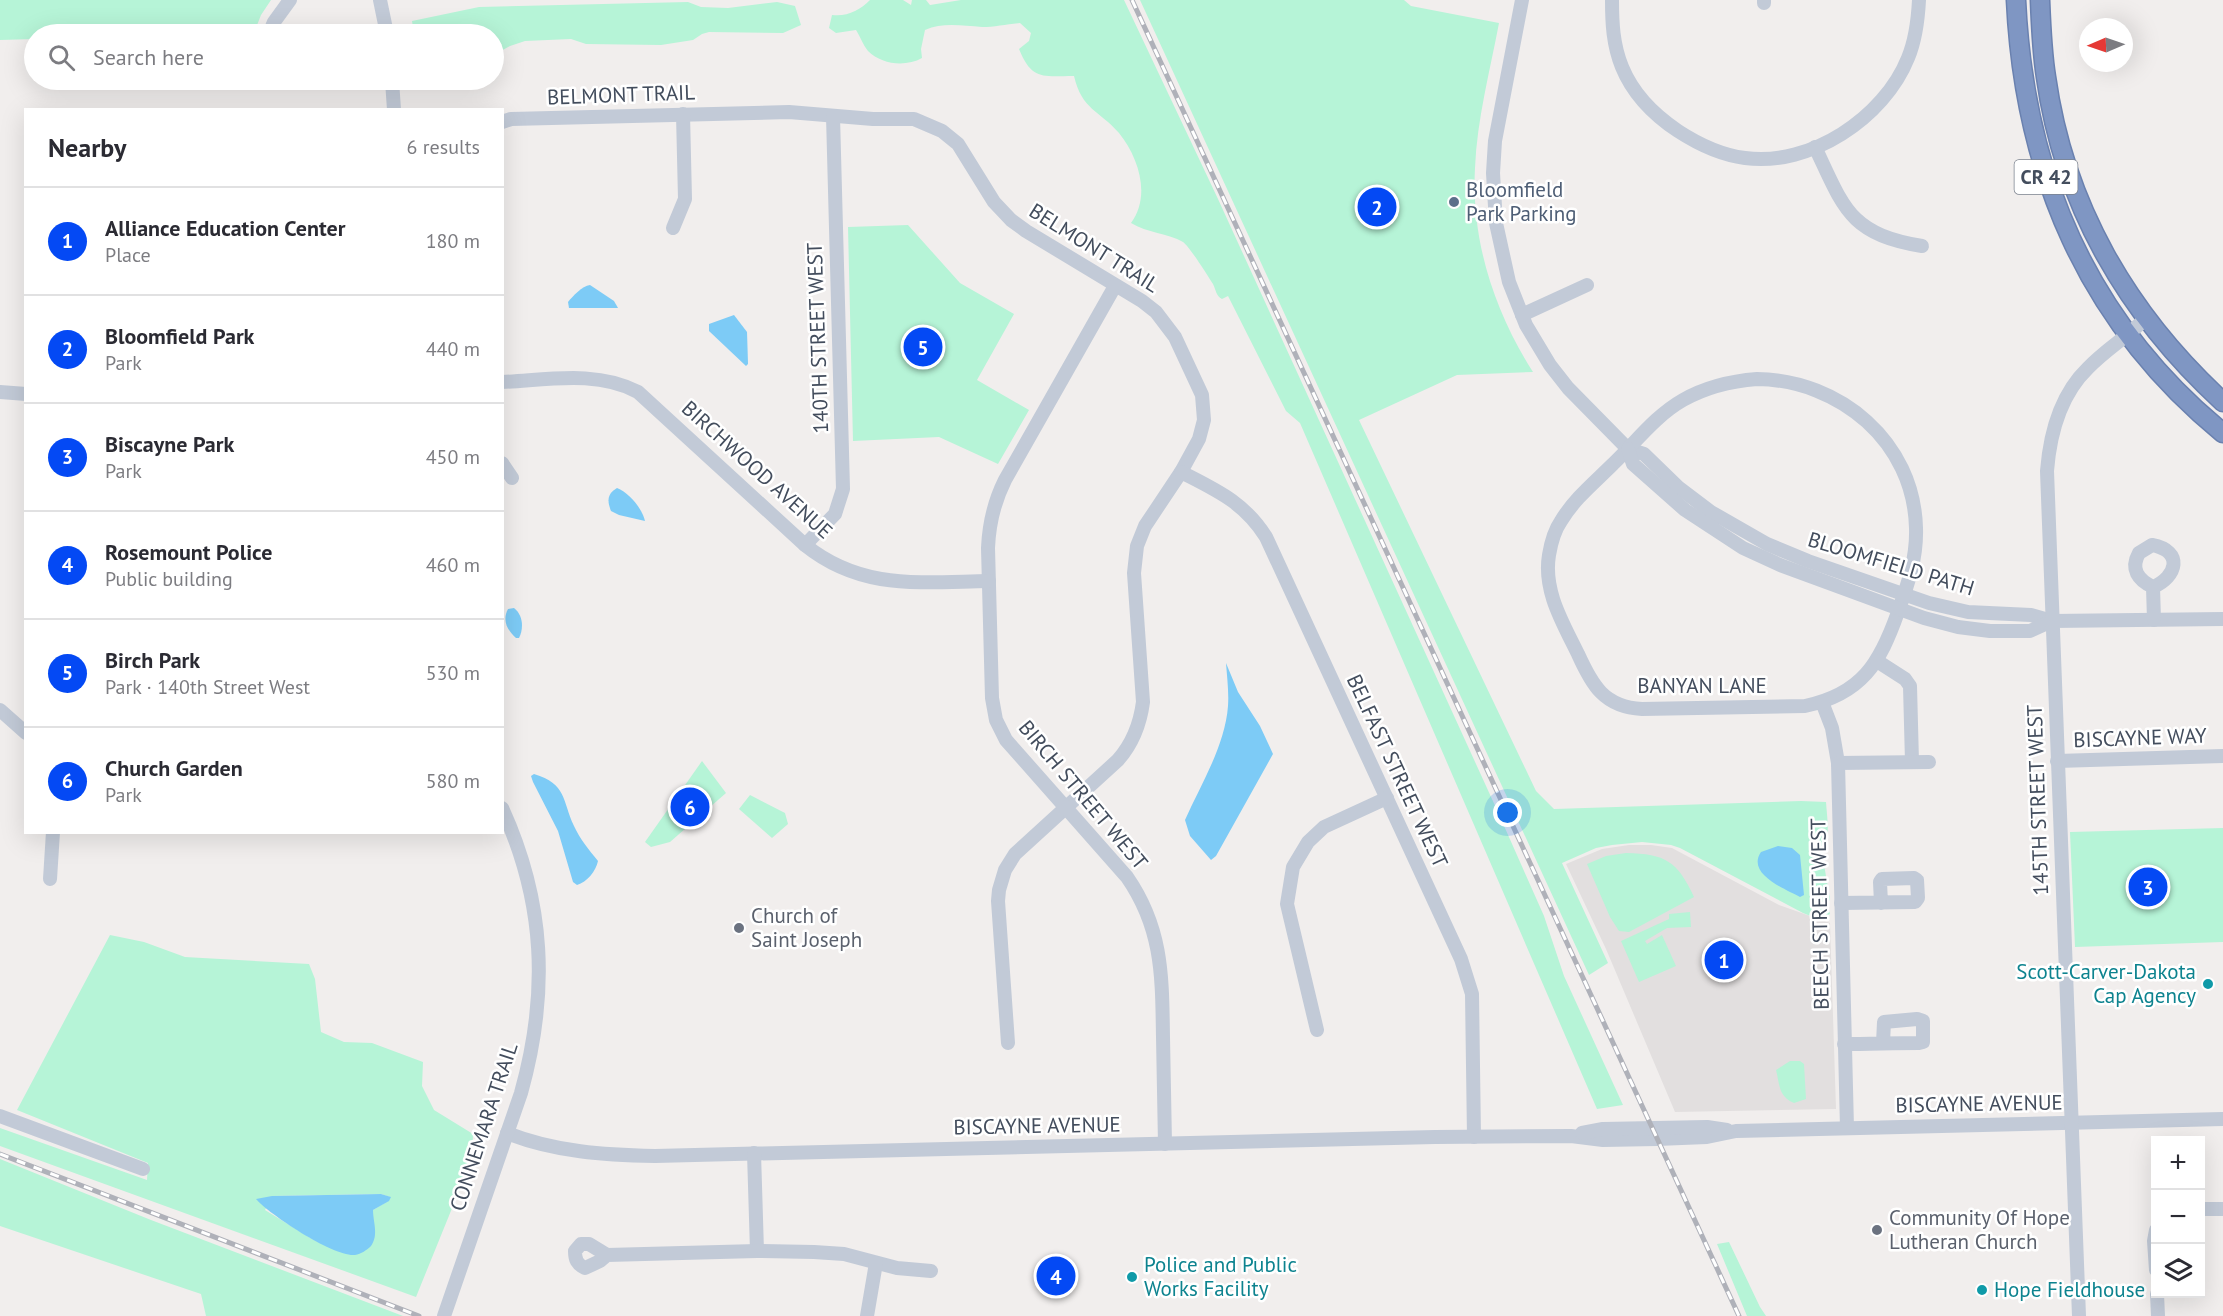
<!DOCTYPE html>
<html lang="en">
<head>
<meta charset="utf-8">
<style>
  :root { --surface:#fff; --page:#f2f2f3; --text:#2b2b33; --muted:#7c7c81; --line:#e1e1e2; --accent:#0449f4 }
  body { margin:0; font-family:"PT Sans",sans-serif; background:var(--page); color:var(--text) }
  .controls { position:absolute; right:18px; bottom:18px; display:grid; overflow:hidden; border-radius:0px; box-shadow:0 6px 24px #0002 }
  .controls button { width:54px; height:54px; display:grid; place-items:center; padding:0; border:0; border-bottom:2px solid var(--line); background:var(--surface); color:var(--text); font:30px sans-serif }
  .compass { position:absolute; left:2079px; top:18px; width:54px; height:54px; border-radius:50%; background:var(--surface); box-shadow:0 6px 24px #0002; rotate:268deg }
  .you { position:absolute; left:1508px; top:813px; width:21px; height:21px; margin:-15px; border:4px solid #fff; border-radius:50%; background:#1a73e8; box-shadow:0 0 0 9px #1a73e833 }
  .badge { display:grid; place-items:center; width:39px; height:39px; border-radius:50%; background:var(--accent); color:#fff; font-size:20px; font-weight:700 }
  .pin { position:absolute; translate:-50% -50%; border:3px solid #fff; box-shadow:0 2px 6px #0006 }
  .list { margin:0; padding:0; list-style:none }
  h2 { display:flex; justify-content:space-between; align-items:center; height:78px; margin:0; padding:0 24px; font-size:26px }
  h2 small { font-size:20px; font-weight:400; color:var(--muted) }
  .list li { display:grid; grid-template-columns:39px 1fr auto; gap:18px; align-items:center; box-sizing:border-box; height:108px; padding:0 24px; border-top:2px solid var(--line) }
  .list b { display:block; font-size:22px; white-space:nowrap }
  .list p { margin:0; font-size:20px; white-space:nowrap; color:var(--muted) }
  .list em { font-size:20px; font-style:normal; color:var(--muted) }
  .icon { flex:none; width:33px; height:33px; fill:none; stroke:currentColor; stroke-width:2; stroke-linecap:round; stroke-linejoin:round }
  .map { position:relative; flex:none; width:2223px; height:1316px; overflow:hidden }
  .search { position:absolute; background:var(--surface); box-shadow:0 6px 24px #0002; left:24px; top:24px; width:480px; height:66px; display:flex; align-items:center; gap:15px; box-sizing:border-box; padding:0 21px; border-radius:33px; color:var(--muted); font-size:22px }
  .panel { position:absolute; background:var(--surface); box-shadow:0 6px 24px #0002; left:24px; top:108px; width:480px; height:726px; border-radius:0px }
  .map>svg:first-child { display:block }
  .education { fill:#e2dfdf }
  .green { fill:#b6f4d7; fill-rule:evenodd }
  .water { fill:#7dcbf6 }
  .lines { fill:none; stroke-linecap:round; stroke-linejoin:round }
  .highway-casing { stroke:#6a81af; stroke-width:21 }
  .minor { stroke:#c2cad7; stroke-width:14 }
  .highway { stroke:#7f96c3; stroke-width:18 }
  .rail-casing { stroke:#afb1b9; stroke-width:5 }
  .rail { stroke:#fff; stroke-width:3; stroke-dasharray:9; stroke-linecap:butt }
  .service-dot { fill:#5c6f8a; stroke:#fff; stroke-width:2 }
  .worship-dot { fill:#6b7280; stroke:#fff; stroke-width:2 }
  .culture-dot { fill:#0f9aa8; stroke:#fff; stroke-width:2 }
  .labels { text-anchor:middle; stroke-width:5; stroke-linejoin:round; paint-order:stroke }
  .shield { fill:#fff; stroke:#7b828e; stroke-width:1.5 }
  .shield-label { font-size:20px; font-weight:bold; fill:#434d5d }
  .street-label { font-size:21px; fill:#434d5d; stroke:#fff }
  .service-label { font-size:21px; fill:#4e5e75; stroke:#fff; text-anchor:start }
  .worship-label { font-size:21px; fill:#5b616d; stroke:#fff; text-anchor:start }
  .culture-label { font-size:21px; fill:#0d838f; stroke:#fff; text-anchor:start }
</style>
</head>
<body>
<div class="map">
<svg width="2223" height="1316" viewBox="0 0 2223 1316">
  <rect width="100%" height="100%" fill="#f1eeed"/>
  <!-- education -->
  <path class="education" d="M1629,845H1651L1672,848L1779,905L1830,923L1836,1109L1675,1112L1606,949L1566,864L1602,849Z"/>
  <!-- green -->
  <g class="green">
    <path d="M0,0H271L261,15L254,33L34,34V39L0,40Z"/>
    <path d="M870,0H903L911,5L912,0H926L930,5L961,0H1124L1218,199L1497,810L1544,916L1564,976L1623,1105L1597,1109L1300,423L1286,411L1228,296L1222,299C1216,296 1216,290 1213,284C1208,276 1189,246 1183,242C1168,233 1147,233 1131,223C1151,196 1139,158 1119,133C1099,110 1082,110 1074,76C1043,76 1032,81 1019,49L1029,41L1031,33L1020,23C1008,24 994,27 982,27C963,26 943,22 925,30L921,49L922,58C906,67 882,65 868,51C863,45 860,36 856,30L836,33L829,28L832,15C847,17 860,10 870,0Z"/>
    <path d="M1140,0H1404L1411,6L1499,23C1490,71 1477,119 1475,168C1471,240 1494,311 1533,372L1457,375L1359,420L1536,791L1554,809L1801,801L1826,802C1827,818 1831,839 1822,853L1830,899L1827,905L1830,914L1818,919L1803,913L1680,848L1671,845L1642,842L1612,845L1596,848L1562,863L1608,963L1589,975Z"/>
    <path d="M688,2L701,7L728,8L777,2L795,6L801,25L783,33L709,32L702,34L693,40L661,45L586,44L571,39L525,41L510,46L499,52L494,51V34H414L412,21L479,7Z"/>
    <path d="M908,225L960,283L1014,314L977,380L1029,410L998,464L939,437L853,441L848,227Z"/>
    <path d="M702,761L726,793L670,842L651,847L645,842Z"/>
    <path d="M750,795L785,813L788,824L772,838L739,809Z"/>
    <path d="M2223,828V942L2075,947L2070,832Z"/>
    <path d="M1626,853C1666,854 1677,861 1694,897L1629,932L1619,931L1610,917L1587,864L1606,856Z"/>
    <path d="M1690,912L1691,927L1667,928L1645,941L1647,944L1662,935L1676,966L1639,982L1621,941L1669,919V914Z"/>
    <path d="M110,935L144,942L185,957L309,964L315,979L321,1032L344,1042L372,1043L423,1062L422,1086L434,1110L473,1134L472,1159L416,1297L0,1146V1128L147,1180L148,1163L17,1110ZM381,1194L390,1197L388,1201L373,1210V1215L338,1251L312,1239L265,1210L272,1196Z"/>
    <path d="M1790,1061H1800L1804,1064L1806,1099L1794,1103C1778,1096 1780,1085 1776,1070Z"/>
    <path d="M0,1159L151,1220L403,1316H206L201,1294L0,1226Z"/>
    <path d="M1729,1242L1760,1307L1766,1316H1747L1717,1244Z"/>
  </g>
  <!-- water -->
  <g class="water">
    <path d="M590,285L614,301L618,308H569L568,302C573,296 582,286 590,285Z"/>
    <path d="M734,315L747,332L748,364L746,366L709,331V324Z"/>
    <path d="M617,488C629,493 642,508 645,521L619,515L611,511C607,501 607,494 617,488Z"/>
    <path d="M514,608C523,615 524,628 519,638H516C507,630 502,620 508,609Z"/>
    <path d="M1226,663L1238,692L1260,726L1273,754L1216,856L1211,860L1190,836L1185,820C1201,784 1225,746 1228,706C1229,692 1227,677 1226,663Z"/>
    <path d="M534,774C567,784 562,800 574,826C580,839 589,850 598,861C596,871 587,882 577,885L573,882L558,831L533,782L531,776Z"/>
    <path d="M1778,846L1792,848L1800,855L1804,895L1800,897C1785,889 1746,874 1761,852Z"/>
    <path d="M381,1194L391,1197L389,1201L373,1210C373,1222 379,1235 371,1246C367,1250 361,1254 355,1255C334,1257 270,1215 256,1199L272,1196Z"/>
  </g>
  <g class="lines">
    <defs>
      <g id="highway">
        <path d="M2016,0C2024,172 2087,322 2223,433"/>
        <path d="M2040,0C2041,26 2042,52 2046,77C2064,206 2128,315 2223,402"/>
      </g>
    </defs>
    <!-- highway casing -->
    <use href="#highway" class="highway-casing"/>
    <!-- minor -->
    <g class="minor">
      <path d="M380,0L387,34"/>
      <path d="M1522,0L1495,141L1493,173L1496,223L1509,282L1526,325L1550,365L1568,388L1628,449L1644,454L1678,487L1711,512L1767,544L1808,561L1929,603L1968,612L2031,615L2052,621L2223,619"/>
      <path d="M1612,0C1612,23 1613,45 1622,67C1633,94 1654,115 1678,131C1698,144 1721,155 1745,158C1810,167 1884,118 1908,58C1916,39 1918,20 1919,0"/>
      <path d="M1764,0V3"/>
      <path d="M269,34L274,22L290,0"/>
      <path d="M392,80L394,110"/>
      <path d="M502,122L511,119L789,112L873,119H914L942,131L958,144L994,202L1011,220L1026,231L1142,301L1156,312L1175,337L1202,395L1204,420L1199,439L1181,472L1145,526L1137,546L1134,573L1143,702C1140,725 1133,743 1118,760L1015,854L1005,870L999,890L998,901L1008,1043"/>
      <path d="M1815,147C1844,208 1849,234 1922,246"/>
      <path d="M673,228L685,199L683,114"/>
      <path d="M1115,286L1005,480C994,502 989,524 988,548L992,698L996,720L1006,740L1127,877C1163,929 1162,977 1163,1037C1164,1073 1164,1108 1165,1144"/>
      <path d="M1522,315L1587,285"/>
      <path d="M1757,379C1840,380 1914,442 1916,528C1917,558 1908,584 1898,612C1880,663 1862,694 1805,706L1642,709C1604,707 1592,685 1578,654C1563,623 1543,591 1549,555C1551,543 1554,531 1561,521C1574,499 1595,482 1613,464C1636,442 1655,416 1683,400C1706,387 1731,381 1757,379Z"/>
      <path d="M502,382C547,380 597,370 638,392L805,545C862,591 921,582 989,581"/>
      <path d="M0,392L26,394"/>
      <path d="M1628,449L1633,464L1685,510L1743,548L1780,565L1924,618L1958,627L1990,631H2030L2052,621"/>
      <path d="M502,463L512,478"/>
      <path d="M1181,472C1216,490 1244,502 1266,537L1461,959L1472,994L1474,1137"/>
      <path d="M805,545L835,514L843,489L833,116"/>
      <path d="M2153,587C2138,580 2130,569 2139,553L2152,545C2184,551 2177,577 2153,587L2154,620"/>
      <path d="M1877,661L1905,679L1910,686L1912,762"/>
      <path d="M1822,702L1832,728L1838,763L1847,1128"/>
      <path d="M0,710L26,733"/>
      <path d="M2057,761L2223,756"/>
      <path d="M1838,763L1929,762"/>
      <path d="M50,879L53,832"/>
      <path d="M1841,903L1915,902L1918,898L1917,880L1914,878L1882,879L1880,882L1881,903"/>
      <path d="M1317,1030L1287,904L1293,867L1308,842L1324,827L1387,798"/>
      <path d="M1844,1044C1869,1044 1894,1043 1919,1043L1923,1042V1021L1917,1019L1884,1022L1883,1043"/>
      <path d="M0,1116L143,1169"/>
      <path d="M507,1133C555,1152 605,1155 655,1156L1435,1137L1571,1136L1603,1140L1657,1139L1707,1137L1736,1131L2223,1119"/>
      <path d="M1582,1133L1603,1129L1707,1127L1727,1130"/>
      <path d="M754,1153L757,1251"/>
      <path d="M2200,1209H2223"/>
      <path d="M2156,1230L2154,1241L2156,1270"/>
      <path d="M607,1255L600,1261L585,1268C577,1264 575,1260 575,1251L581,1244H589L607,1255L757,1251L814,1252L844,1254L897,1268L931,1271"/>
      <path d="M2157,1294L2158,1316"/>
      <path d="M444,1316L521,1093C549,993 545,902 502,808"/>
      <path d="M867,1316L876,1263"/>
      <path d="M2079,1316L2047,471C2050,433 2060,395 2088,368C2105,350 2127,337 2145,319"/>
    </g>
    <!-- highway -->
    <use href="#highway" class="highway"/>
    <defs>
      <g id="rail">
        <path d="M1132,0L1739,1316"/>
        <path d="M0,1154L419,1316"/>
      </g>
    </defs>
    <!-- rail casing -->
    <use href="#rail" class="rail-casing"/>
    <!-- rail -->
    <use href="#rail" class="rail"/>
  </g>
  <!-- markers -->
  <circle class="service-dot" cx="1454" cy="202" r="6"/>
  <g class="worship-dot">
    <circle cx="739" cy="928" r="6"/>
    <circle cx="1877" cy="1230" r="6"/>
  </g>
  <g class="culture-dot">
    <circle cx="2208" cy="984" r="6"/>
    <circle cx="1132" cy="1277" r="6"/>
    <circle cx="1982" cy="1290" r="6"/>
  </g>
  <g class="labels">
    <!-- shield labels -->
    <rect class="shield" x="2014.5" y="160" width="63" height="34" rx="4.5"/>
    <g class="shield-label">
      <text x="2046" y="184">CR 42</text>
    </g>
    <!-- street labels -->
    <g class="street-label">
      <text transform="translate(621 95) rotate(-2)" y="7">BELMONT TRAIL</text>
      <text transform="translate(1094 248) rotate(32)" y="7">BELMONT TRAIL</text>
      <text transform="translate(818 338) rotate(-92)" y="7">140TH STREET WEST</text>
      <text transform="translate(757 470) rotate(42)" y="7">BIRCHWOOD AVENUE</text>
      <text transform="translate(1891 564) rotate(17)" y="7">BLOOMFIELD PATH</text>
      <text x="1702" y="693">BANYAN LANE</text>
      <text transform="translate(2140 738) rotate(-2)" y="7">BISCAYNE WAY</text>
      <text transform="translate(1397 771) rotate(65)" y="7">BELFAST STREET WEST</text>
      <text transform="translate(1083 795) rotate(50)" y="7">BIRCH STREET WEST</text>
      <text transform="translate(2038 800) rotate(-92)" y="7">145TH STREET WEST</text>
      <text transform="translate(1820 914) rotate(-91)" y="7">BEECH STREET WEST</text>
      <text transform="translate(1979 1104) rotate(-1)" y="7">BISCAYNE AVENUE</text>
      <text transform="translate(1037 1126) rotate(-1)" y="7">BISCAYNE AVENUE</text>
      <text transform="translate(484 1127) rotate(-72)" y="7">CONNEMARA TRAIL</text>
    </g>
    <!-- service labels -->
    <g class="service-label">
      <text x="1466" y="197">Bloomfield<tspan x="1466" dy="24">Park Parking</tspan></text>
    </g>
    <!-- worship labels -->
    <g class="worship-label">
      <text x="751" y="923">Church of<tspan x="751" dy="24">Saint Joseph</tspan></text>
      <text x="1889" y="1225">Community Of Hope<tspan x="1889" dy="24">Lutheran Church</tspan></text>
    </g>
    <!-- culture labels -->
    <g class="culture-label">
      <text x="2196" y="979" text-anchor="end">Scott-Carver-Dakota<tspan x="2196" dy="24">Cap Agency</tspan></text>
      <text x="1144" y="1272">Police and Public<tspan x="1144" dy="24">Works Facility</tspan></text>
      <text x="1994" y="1297">Hope Fieldhouse</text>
    </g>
  </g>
</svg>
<div class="controls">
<button>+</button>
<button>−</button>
<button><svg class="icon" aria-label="layers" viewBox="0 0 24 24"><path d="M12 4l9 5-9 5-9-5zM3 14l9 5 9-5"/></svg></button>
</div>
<svg class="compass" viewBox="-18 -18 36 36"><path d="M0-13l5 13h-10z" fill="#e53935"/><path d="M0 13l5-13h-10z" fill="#7c7c81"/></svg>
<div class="you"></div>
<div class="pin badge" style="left:1724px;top:960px">1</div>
<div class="pin badge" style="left:1377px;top:207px">2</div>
<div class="pin badge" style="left:2148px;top:887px">3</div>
<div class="pin badge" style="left:1056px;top:1276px">4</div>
<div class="pin badge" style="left:923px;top:347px">5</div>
<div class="pin badge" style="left:690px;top:807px">6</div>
<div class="search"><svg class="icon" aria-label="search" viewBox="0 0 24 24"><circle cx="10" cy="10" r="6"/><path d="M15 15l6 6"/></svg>Search here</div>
<section class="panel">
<h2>Nearby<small>6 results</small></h2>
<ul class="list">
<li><span class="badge">1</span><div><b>Alliance Education Center</b><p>Place</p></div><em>180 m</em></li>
<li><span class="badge">2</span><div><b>Bloomfield Park</b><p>Park</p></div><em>440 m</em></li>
<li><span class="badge">3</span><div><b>Biscayne Park</b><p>Park</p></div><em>450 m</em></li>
<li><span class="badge">4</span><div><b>Rosemount Police</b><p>Public building</p></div><em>460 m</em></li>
<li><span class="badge">5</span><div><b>Birch Park</b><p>Park · 140th Street West</p></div><em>530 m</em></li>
<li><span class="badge">6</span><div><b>Church Garden</b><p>Park</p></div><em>580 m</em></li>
</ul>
</section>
</div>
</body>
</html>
